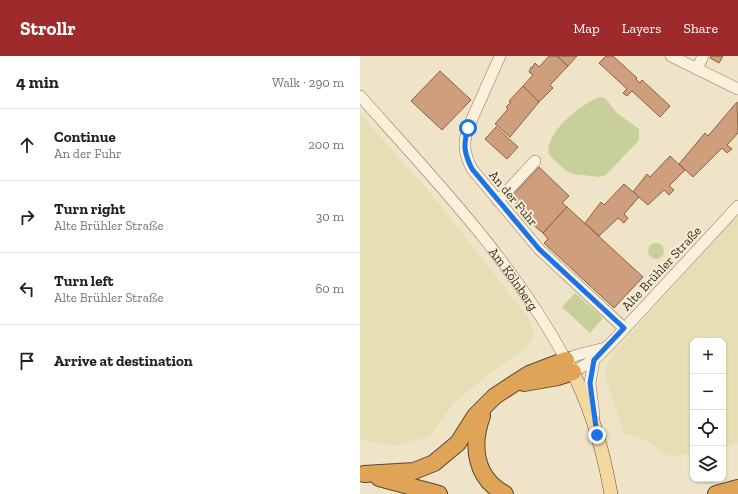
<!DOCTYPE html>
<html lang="en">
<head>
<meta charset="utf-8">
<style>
  :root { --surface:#fff; --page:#f2f2f2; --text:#202124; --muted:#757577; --line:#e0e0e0; --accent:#9e2a2b }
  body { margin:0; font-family:"Zilla Slab",serif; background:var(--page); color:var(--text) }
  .controls { position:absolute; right:12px; bottom:12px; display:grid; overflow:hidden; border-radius:8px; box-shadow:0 1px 3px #0004 }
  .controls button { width:36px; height:36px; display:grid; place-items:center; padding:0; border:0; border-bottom:1px solid var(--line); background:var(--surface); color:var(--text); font:20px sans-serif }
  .stop { position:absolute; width:12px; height:12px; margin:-9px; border:3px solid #1a73e8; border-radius:50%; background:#fff }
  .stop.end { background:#1a73e8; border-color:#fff; box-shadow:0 1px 4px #0008 }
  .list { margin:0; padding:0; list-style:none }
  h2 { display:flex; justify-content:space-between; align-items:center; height:52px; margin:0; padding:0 16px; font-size:17px }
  h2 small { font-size:13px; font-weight:400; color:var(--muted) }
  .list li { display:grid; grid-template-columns:26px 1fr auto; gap:12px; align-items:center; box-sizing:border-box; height:72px; padding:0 16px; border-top:1px solid var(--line) }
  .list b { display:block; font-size:15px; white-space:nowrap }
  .list p { margin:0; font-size:13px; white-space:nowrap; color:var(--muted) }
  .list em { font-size:13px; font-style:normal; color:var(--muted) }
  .icon { flex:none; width:22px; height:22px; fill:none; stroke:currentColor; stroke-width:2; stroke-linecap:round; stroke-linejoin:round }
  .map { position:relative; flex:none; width:378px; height:438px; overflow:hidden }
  header { display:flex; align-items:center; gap:24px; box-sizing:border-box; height:56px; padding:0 20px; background:var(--accent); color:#fff }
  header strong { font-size:19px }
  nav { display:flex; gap:22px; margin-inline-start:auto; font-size:14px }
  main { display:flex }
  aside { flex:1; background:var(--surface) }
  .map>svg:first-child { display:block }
  .farmland { fill:#e6deb5 }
  .green { fill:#c9cf9b }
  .building { fill:#cf9f7d; stroke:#8d5f41 }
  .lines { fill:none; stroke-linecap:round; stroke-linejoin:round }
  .minor-casing { stroke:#8d765c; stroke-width:12 }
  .major-casing { stroke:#5b4430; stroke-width:14 }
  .highway-casing { stroke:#5b4430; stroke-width:18 }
  .minor { stroke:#faf1dc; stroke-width:11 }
  .major { stroke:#f3d9a0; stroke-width:13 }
  .highway { stroke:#e0a458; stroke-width:16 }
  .route { stroke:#1a73e8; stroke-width:5 }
  .labels { text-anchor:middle; stroke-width:4; stroke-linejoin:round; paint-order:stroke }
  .street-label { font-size:13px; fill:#3d2e20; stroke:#f7eed8 }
</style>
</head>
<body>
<header>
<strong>Strollr</strong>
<nav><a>Map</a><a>Layers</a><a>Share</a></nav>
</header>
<main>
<aside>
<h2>4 min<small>Walk · 290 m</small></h2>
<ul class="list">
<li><svg class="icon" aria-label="ahead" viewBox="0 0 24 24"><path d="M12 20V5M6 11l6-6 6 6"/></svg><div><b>Continue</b><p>An der Fuhr</p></div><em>200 m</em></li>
<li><svg class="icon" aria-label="right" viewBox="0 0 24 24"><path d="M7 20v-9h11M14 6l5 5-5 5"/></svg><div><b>Turn right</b><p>Alte Brühler Straße</p></div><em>30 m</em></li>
<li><svg class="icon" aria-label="left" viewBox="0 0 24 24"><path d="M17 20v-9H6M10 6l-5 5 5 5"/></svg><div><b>Turn left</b><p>Alte Brühler Straße</p></div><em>60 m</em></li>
<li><svg class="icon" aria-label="arrive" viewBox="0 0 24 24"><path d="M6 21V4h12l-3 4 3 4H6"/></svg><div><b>Arrive at destination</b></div></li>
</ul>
</aside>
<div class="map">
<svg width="378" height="438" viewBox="0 0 378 438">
  <rect width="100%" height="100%" fill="#f0e4c8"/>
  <!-- farmland -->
  <g class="farmland">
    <path d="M0,58L72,139L167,260L175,279L165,293L131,316L93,348L70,380L35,390L0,384Z"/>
    <path d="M378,159V387L363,391V285H333V397L314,400L306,399L287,385L264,377L244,317L253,297Z"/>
  </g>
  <!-- green -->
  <g class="green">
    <path d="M239,41L245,42L257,57L279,73V84L246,119L240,121L213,118L206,115L189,99C183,77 222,48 239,41Z"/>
    <circle cx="296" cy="195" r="8"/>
    <path d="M215,237L243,262L230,277L202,251Z"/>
  </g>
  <!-- building -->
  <g class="building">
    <path d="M189,0H197L208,10L190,29L193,32L179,46L163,30L173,19L169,16L171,11L172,12L175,7L179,11Z"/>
    <path d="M197,0H217L208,10Z"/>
    <path d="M246,0H253L277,22L276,23L280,27L282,24L310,50L300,61L272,35L267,40L263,37L267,33L239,7Z"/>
    <path d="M351,0H363L359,7L350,2Z"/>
    <path d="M80,15L111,44L82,74L51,45Z"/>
    <path d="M163,30L179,46L150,81L135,68L148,53L146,51L151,46L149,45Z"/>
    <path d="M377,46L378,77L367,89L372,93L367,97L362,92L333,121L319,108L345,77L348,80Z"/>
    <path d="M136,71L158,91L147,103L125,83Z"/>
    <path d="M310,100L325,114L309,130L314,134L309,139L304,134L288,149L273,136L287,118L290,121Z"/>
    <path d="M179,111L209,140L202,147L207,151L183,177L167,164L170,161L150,142Z"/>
    <path d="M264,128L279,141L264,158L268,162L264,167L258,162L239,180L225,167L241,146L244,149Z"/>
    <path d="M207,151L283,221L254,252L184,187L188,183L183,177Z"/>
  </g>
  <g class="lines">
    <defs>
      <g id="minor">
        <path d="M140,0L108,72C103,88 104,98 112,113L179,193L264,272"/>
        <path d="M311,0L378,33"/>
        <path d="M337,13L343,0"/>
        <path id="s1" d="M0,40C74,123 153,205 206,304L217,299L245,292"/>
        <path d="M138,145L175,105"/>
        <path d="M234,304L230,327L234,359"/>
        <path d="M213,316L234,304L254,284L378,150"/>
      </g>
      <path id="major" d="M208,307C230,347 243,393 251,438"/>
      <g id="highway">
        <path d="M164,327L198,321L213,316"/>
        <path d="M122,360C111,390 115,422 145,438"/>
        <path d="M4,418L54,415L74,407L98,387L115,360L135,340L169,318L206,304"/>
        <path d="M19,422L79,438"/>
        <path d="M356,438L378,432"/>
      </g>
    </defs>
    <!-- minor casing -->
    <use href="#minor" class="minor-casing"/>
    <!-- major casing -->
    <use href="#major" class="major-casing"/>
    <!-- highway casing -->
    <use href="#highway" class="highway-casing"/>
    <!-- minor -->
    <use href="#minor" class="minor"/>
    <!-- major -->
    <use href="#major" class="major"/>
    <!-- highway -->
    <use href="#highway" class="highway"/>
  </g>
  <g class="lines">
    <!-- route -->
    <path class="route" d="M108,72C103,89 104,97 112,113L179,193L264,272L234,304L230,327L237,379"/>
  </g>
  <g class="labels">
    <!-- street labels -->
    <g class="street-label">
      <text transform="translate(154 142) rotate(50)" y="5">An der Fuhr</text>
      <text transform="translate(301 212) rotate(-47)" y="5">Alte Brühler Straße</text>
      <text dy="5" stroke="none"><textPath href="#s1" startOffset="239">Am Kölnberg</textPath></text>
    </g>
  </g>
</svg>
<div class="controls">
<button>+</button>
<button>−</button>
<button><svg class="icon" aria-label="locate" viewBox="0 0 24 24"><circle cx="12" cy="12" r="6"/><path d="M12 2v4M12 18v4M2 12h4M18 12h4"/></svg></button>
<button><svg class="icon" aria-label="layers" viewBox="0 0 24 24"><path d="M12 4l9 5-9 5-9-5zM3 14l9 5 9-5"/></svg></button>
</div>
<div class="stop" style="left:108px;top:72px"></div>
<div class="stop end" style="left:237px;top:379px"></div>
</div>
</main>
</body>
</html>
